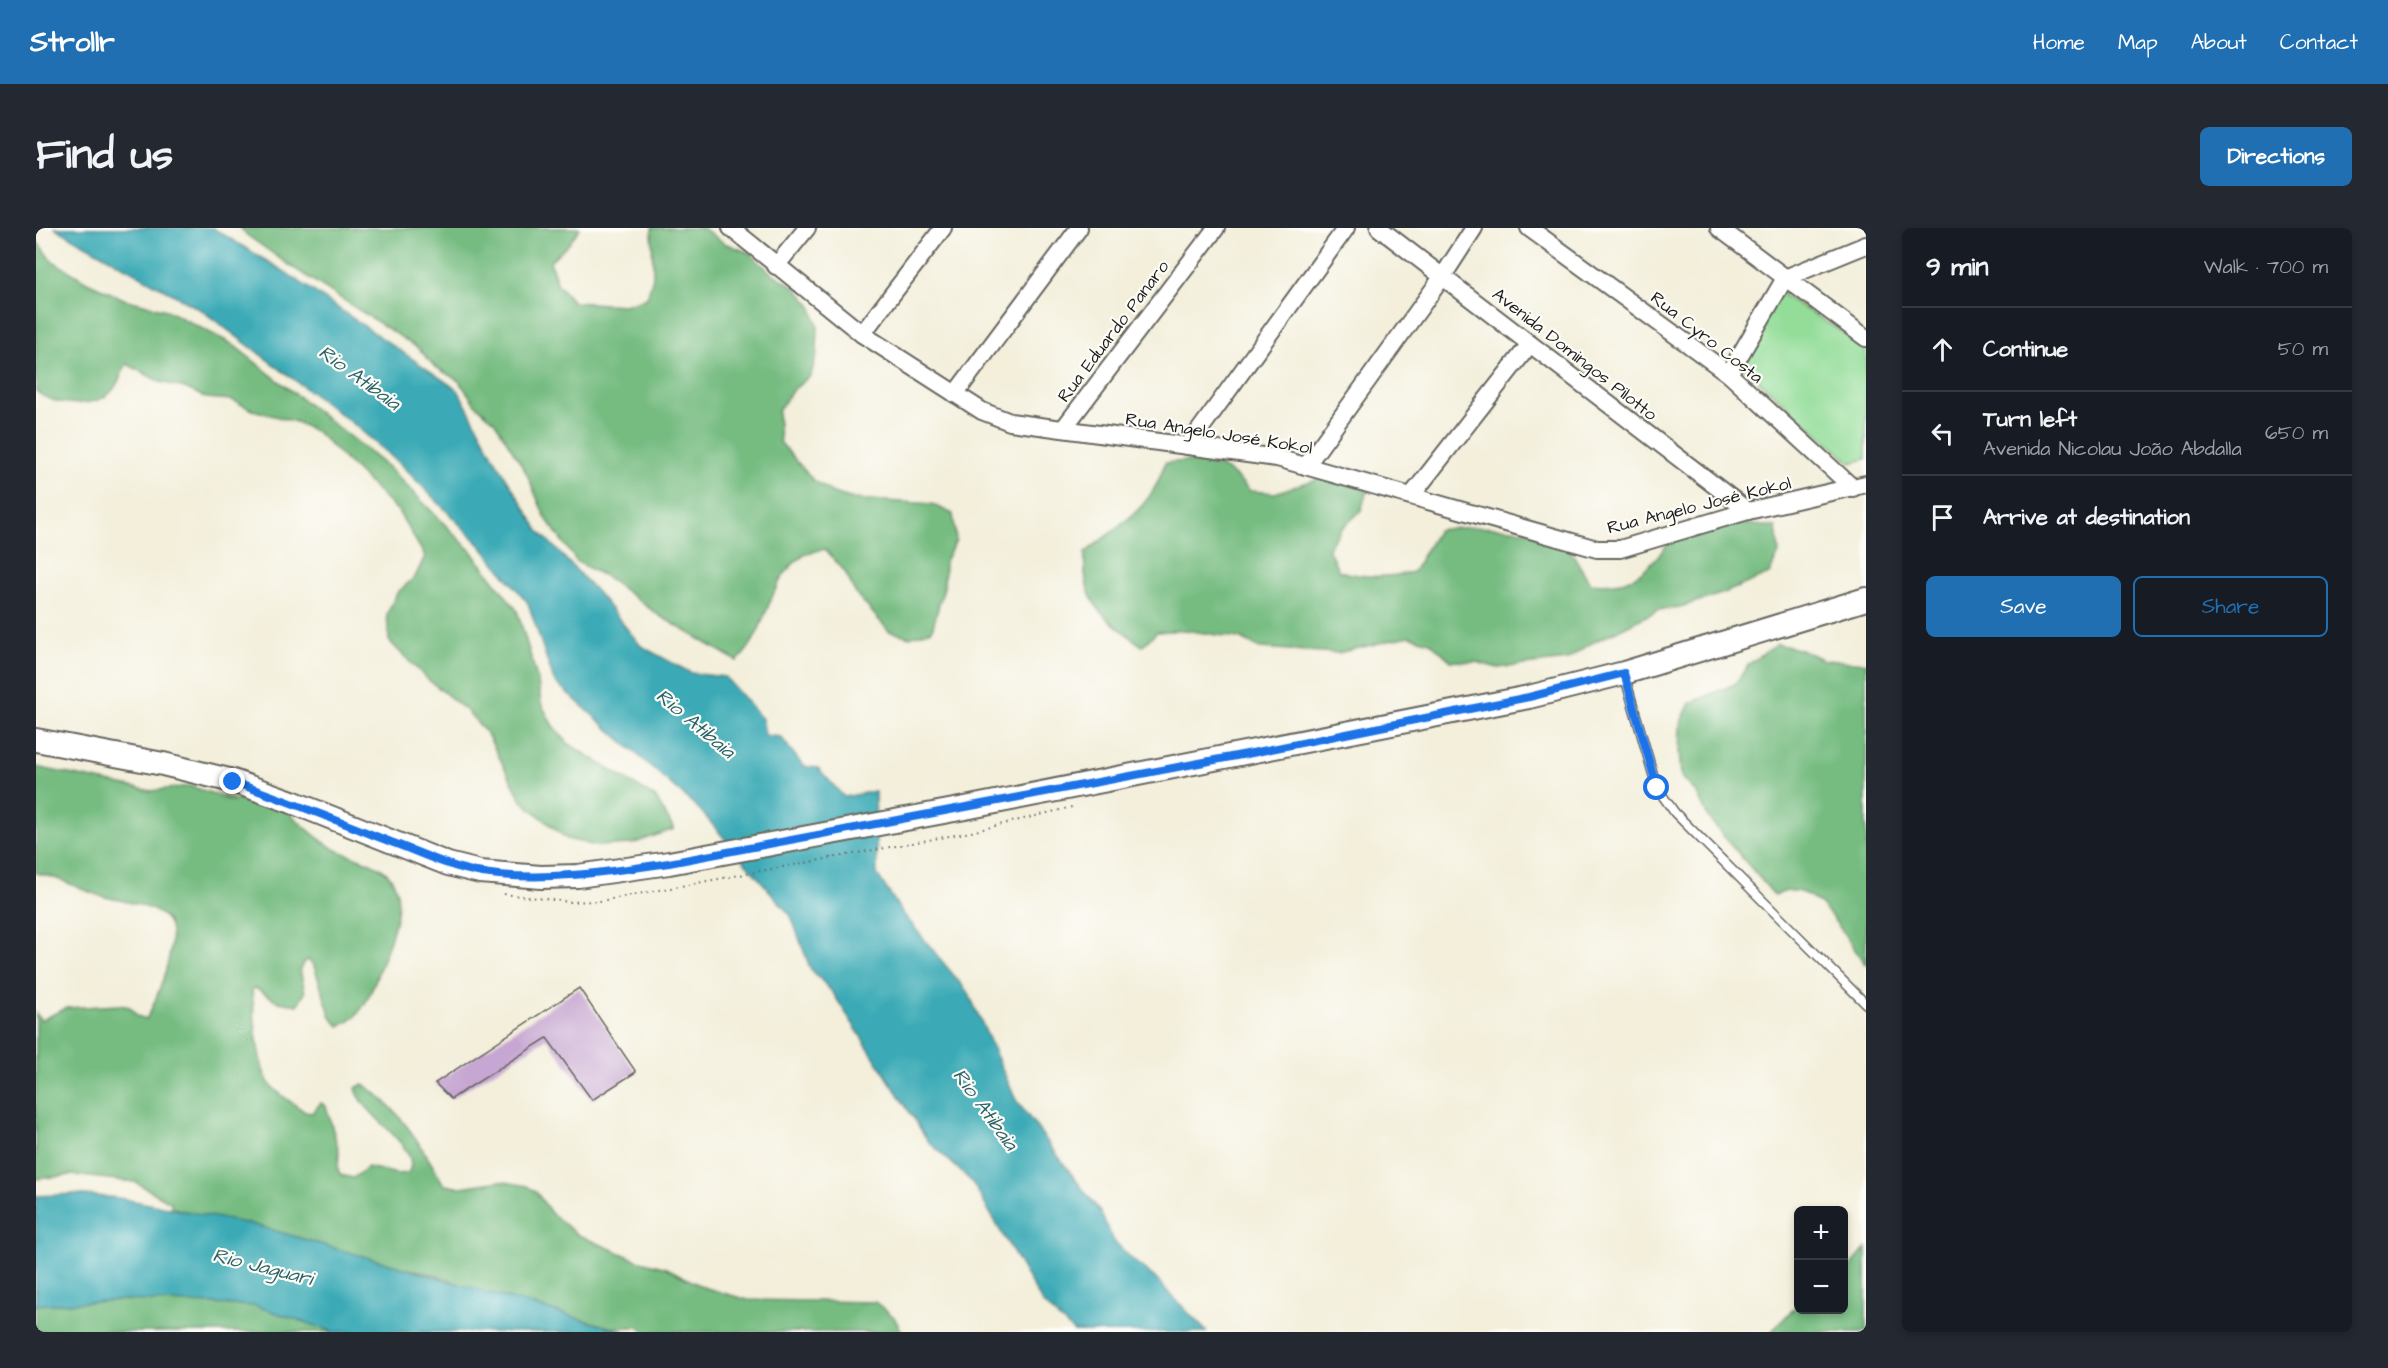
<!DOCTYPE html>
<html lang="en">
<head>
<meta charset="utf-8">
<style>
  :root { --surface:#171b24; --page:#242831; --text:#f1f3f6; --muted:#9ea1a6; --line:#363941; --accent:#1f6fb2 }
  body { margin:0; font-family:"Architects Daughter",sans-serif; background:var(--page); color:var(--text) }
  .controls { position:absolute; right:18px; bottom:18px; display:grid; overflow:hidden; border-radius:9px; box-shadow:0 3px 9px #0003 }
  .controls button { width:54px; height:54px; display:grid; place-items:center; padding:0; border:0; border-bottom:2px solid var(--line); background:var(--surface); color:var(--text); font:30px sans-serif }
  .stop { position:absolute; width:18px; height:18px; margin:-14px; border:4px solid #1a73e8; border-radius:50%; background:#fff }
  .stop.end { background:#1a73e8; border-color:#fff; box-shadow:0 2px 6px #0008 }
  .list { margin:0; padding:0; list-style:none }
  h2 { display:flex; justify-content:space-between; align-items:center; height:78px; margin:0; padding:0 24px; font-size:26px }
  h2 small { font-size:20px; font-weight:400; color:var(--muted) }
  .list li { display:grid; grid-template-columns:39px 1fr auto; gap:18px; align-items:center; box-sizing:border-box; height:84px; padding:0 24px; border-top:2px solid var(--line) }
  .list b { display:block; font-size:22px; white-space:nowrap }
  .list p { margin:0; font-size:20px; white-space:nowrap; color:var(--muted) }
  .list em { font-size:20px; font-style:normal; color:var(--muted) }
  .actions { display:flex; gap:12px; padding:18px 24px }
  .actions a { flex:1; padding:14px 0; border:2px solid var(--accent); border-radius:9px; text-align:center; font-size:21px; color:var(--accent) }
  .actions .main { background:var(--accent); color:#fff }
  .icon { flex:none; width:33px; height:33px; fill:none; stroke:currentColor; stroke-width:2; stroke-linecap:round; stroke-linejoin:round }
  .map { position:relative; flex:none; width:1830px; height:1104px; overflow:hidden; border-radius:9px }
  header { display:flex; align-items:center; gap:36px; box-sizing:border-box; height:84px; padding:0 30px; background:var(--accent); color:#fff }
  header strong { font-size:28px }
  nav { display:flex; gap:33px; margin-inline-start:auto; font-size:21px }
  .intro { display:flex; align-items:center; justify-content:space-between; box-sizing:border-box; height:144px; padding:0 36px }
  h1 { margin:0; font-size:42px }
  .button { padding:15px 27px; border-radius:9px; background:var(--accent); color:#fff; font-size:21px; font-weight:700 }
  main { display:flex; gap:36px; padding:0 36px }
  aside { flex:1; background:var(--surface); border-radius:9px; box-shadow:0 3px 9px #0003 }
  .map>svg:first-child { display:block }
  .green { fill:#93dd99; stroke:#587c5a; stroke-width:1.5 }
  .forest { fill:#76bc81; stroke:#496c4e; stroke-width:1.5 }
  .water { fill:#3aaab6; stroke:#2b6369; stroke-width:1.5 }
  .building { fill:#c6a6d2 }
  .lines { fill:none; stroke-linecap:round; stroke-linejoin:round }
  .service-casing { stroke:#67665f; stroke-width:11 }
  .minor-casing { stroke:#67665f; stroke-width:20 }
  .secondary-casing { stroke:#67665f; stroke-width:26 }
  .path { stroke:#67665f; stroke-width:2; stroke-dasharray:1.5 4.5; stroke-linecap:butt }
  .service { stroke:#fff; stroke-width:8 }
  .minor { stroke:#fff; stroke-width:16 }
  .secondary { stroke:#fff; stroke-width:22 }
  .route { stroke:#1a73e8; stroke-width:8 }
  .labels { text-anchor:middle; stroke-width:4.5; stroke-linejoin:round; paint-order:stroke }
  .street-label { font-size:18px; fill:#1c1c1c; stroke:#fdfcf7 }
  .water-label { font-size:20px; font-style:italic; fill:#2b6369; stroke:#fdfcf7 }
</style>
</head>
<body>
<header>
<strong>Strollr</strong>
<nav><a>Home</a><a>Map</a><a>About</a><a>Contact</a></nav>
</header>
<div class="intro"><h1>Find us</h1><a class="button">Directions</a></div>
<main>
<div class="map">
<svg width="1830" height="1104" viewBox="0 0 1830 1104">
  <rect width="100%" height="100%" fill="#fdfcf7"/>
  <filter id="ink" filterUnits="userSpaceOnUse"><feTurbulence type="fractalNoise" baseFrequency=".0167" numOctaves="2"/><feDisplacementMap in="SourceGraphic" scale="12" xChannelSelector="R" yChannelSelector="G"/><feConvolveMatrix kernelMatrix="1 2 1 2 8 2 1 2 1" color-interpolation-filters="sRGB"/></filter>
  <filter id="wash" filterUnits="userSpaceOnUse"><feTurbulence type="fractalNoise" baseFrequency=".008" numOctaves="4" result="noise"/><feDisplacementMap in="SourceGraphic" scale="24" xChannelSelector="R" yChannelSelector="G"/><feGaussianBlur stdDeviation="1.35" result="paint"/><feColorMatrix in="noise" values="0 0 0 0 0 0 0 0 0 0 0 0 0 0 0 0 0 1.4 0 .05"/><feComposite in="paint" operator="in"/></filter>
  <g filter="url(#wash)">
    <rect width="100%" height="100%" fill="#f3efdb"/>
    <!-- green -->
    <path class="green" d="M1744,65L1830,119V231L1815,235L1704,136Z"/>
    <!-- forest -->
    <g class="forest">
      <path d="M204,0H544L532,17L514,33L521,55L537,74L588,77L611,70L617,49L616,0H667L688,15L714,25L734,44L759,59L775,77L782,99L781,125L775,147L756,163L742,183L744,214L776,251L797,265L818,271L896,276L917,286L920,312L909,333L908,359L896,402L874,409L853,403L820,366L809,344L789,321C782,323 772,324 767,328C729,353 733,405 701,433L624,388L570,349L541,334L509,289L490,244L459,194L439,176L423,153L398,138L382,120L253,37L212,8Z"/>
      <path d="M0,12L15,32L51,54L88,71L130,82L196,116L352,239L435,323L481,382L502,453L505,475L517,498L533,516L620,570L638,601L596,616L561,618L531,611L486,573L451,506L431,483L390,450L353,413L351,386L361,365L379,349L389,328L362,283L281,204L260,194L217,182L196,172L170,170L149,160L124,154L91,136C85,144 82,158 75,164C57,181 17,178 0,163Z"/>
      <path d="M1151,233C1182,235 1193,239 1214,263L1239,265L1284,250L1331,262L1325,283L1306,300L1292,320L1303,343C1330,350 1350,350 1377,344L1402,302C1442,296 1488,300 1527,310L1554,355C1584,358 1600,353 1620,330C1633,317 1639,302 1656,294C1666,290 1725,298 1740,299L1743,325L1733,346L1688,365L1644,379L1622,382L1554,416L1531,432L1462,440L1440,434L1415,433L1394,414L1373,408L1302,425L1224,420L1203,410L1148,402L1121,404L1106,418C1068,388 1045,378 1049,325C1083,296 1116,282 1129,235Z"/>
      <path d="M1741,416L1766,422L1788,432L1830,435V737C1810,713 1778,643 1739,668L1673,591L1661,566L1645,548L1643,522L1644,496L1654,475L1699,456L1713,436Z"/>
      <path d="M0,539L115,563L154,558L196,572L227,569L238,571C256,587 276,608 297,620C312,628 330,631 344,640C380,662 352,715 342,745C336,764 325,792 303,798L295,789L278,738L273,732L268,734L264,741L269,765L261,777L243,774L219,760L216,762C218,784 221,838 233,855C241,866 257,875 269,884L276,885L285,875L290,878L303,923L302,942L305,947L317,950L332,939L362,946L372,945C389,921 324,886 320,860L327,856C364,880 386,919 408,957L425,959L464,953L491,958L501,965L515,985L542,1007L601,1032L631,1040L667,1059L712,1072L839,1074L858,1089L866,1104H610L602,1099L556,1100L464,1076L412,1051L384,1043L335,1036L134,979L136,975L99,954L36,947L0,951V785L5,792L30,780L84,777L94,779L101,788L110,791C121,773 146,709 130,691C116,676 84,673 65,668C42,661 24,649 0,645Z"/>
      <path d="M1830,1020V1104H1735L1762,1076V1082H1808V1047Z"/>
      <path d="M0,1034L403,1104H0Z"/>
    </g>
    <!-- water -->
    <g class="water">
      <path d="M19,0H177L249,44L422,162L460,233L503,303L561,364L605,418L655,445L689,449L727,492L728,507L745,509L767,538L782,540L808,569L839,563L841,646L865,683L933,766L980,872L1064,984L1078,1013L1098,1033L1118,1049L1171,1104H1038L1007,1076L936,954L892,913L797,765L774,740L755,688L664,582L518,453L492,375L444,317L366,238L320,198L165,82Z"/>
      <path d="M38,966L83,970L219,997L590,1104H299L219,1078L90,1072L0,1077V968Z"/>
    </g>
    <g id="blocks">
      <!-- building -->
      <path class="building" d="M543,760L600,844L556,872L511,810L415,871L399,855Z"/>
    </g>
  </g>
  <g filter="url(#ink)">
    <use href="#blocks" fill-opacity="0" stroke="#67665f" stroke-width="1.5"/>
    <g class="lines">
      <defs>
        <path id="service" d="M1588,446L1621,560L1639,585L1830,776"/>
        <g id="minor">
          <path d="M695,0L826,106L946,183L974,194L1241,230L1561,321H1584L1712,283L1830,256"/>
          <path d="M1343,0L1712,283"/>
          <path d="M1493,0L1693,146L1817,260"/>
          <path d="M1683,0L1830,110"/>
          <path d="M740,38L771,0"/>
          <path d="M826,106L907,0"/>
          <path d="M1693,146L1749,50L1830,17"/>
          <path d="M919,166L1043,0"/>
          <path d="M1027,201L1180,0"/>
          <path d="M1152,218L1310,0"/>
          <path d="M1270,238L1407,48L1438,0"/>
          <path d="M1376,267L1494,116"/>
        </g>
        <path id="secondary" d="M0,512L127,536L197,553L256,574L412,636L444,644L505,649L542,648L633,635L929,580L1493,469L1588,445L1830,371"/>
      </defs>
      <!-- service casing -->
      <use href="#service" class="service-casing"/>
      <!-- minor casing -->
      <use href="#minor" class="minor-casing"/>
      <!-- secondary casing -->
      <use href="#secondary" class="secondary-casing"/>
      <!-- path -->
      <path class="path" d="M468,666L534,674L564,673L935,604L1040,578"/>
      <!-- service -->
      <use href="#service" class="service"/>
      <!-- minor -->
      <use href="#minor" class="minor"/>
      <!-- secondary -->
      <use href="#secondary" class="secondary"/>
    </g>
  </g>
  <g class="lines" filter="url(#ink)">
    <!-- route -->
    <path class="route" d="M197,554C250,572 302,593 355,614C385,625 415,640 446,645C509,654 571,644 633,635L1216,525L1493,469L1588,445L1621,560"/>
  </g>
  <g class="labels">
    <!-- street labels -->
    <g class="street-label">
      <text transform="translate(1077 103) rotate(-53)" y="6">Rua Eduardo Panaro</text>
      <text transform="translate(1671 109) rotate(38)" y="6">Rua Cyro Costa</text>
      <text transform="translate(1539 126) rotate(38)" y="6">Avenida Domingos Pilotto</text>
      <text transform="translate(1183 205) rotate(9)" y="6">Rua Angelo José Kokol</text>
      <text transform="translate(1663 277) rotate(-14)" y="6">Rua Angelo José Kokol</text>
    </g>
    <!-- water labels -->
    <g class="water-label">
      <text transform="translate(324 149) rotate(36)" y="7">Rio Atibaia</text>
      <text transform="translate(660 495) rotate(40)" y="7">Rio Atibaia</text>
      <text transform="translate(950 881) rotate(54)" y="7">Rio Atibaia</text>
      <text transform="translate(227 1038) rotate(14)" y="7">Rio Jaguari</text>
    </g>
  </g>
</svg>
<div class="controls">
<button>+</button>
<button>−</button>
</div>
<div class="stop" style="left:1621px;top:560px"></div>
<div class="stop end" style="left:197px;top:554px"></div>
</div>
<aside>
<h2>9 min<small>Walk · 700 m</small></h2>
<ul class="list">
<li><svg class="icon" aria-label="ahead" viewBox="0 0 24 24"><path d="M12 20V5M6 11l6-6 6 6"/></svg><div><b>Continue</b></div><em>50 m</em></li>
<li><svg class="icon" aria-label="left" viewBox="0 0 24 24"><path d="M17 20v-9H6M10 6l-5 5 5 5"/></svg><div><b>Turn left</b><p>Avenida Nicolau João Abdalla</p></div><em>650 m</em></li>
<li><svg class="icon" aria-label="arrive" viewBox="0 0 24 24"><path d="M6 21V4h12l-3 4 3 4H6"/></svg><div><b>Arrive at destination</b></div></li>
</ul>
<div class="actions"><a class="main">Save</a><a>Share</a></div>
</aside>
</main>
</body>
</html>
